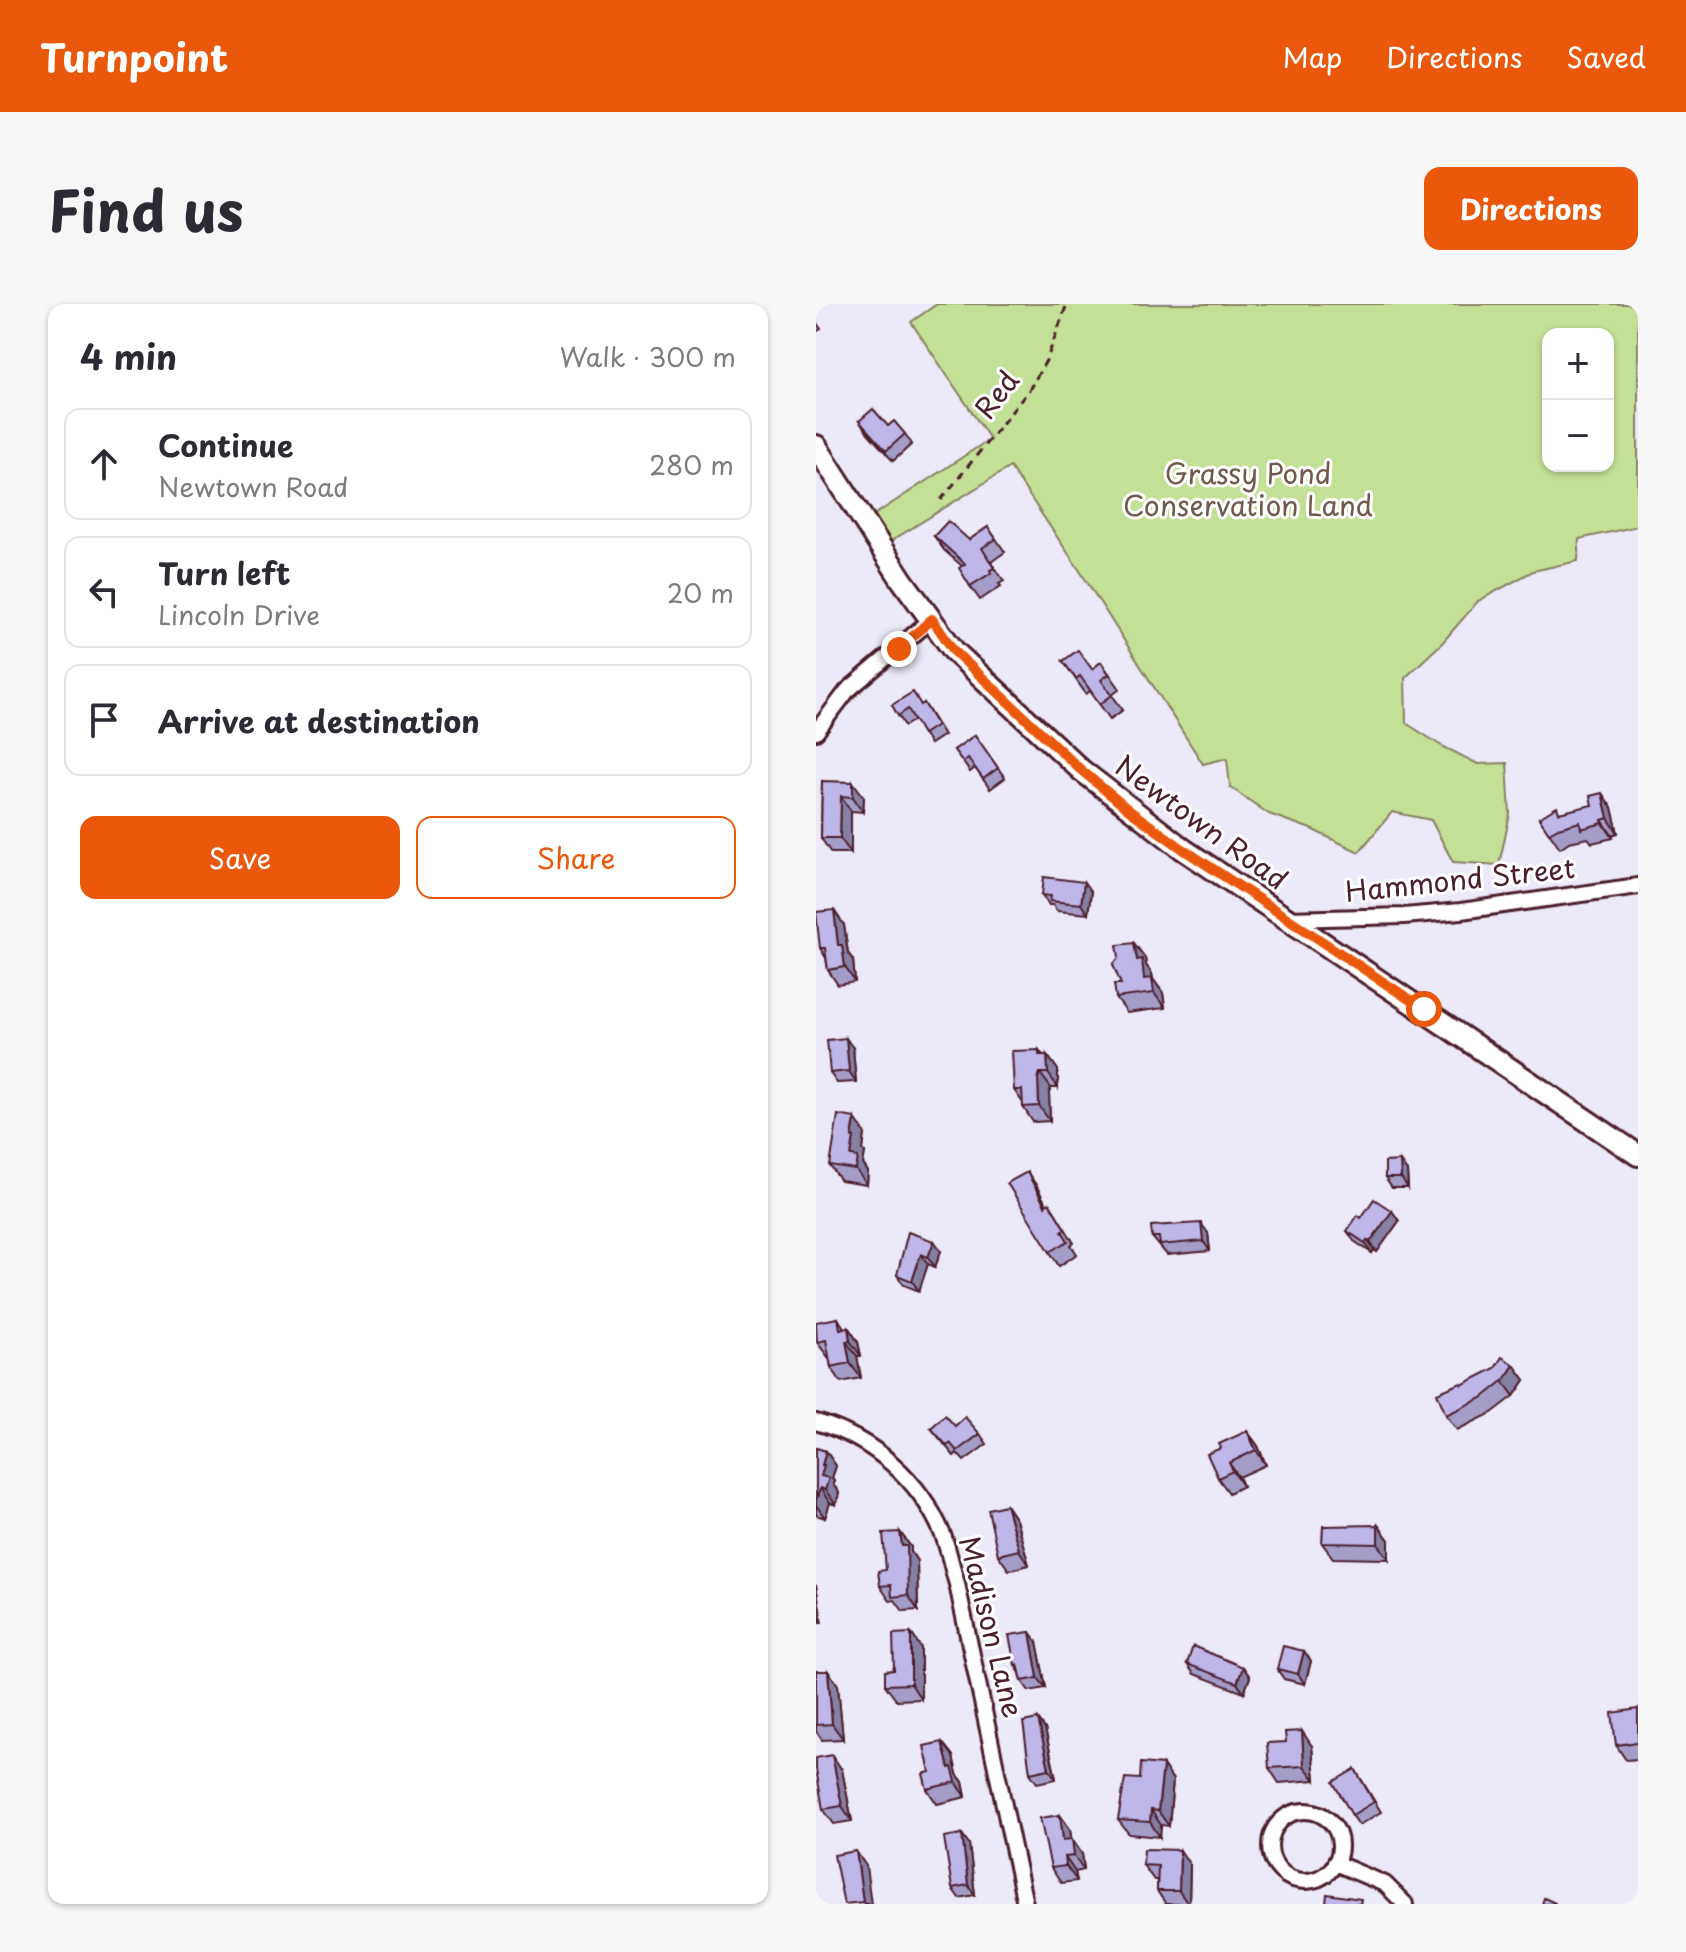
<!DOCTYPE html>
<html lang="en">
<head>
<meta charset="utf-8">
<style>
  :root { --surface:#fff; --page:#f7f7f7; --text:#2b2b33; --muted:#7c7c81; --line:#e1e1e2; --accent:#ea580c }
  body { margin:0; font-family:"Playpen Sans",sans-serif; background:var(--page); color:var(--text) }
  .controls { position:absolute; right:24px; top:24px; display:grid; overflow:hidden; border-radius:16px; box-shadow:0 2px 6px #0004 }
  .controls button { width:72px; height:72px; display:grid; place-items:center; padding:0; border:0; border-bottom:2px solid var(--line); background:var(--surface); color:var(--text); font:40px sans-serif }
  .stop { position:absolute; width:24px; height:24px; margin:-18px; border:6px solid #ea580c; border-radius:50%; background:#fff }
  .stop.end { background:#ea580c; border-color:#fff; box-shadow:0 2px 8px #0008 }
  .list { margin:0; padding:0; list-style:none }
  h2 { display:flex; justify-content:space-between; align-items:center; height:104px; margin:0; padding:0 32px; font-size:34px }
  h2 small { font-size:26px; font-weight:400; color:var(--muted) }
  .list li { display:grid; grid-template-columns:52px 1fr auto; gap:24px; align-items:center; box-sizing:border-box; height:112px; margin:0 16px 16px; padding:0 16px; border:2px solid var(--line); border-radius:16px }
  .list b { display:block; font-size:30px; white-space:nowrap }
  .list p { margin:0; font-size:26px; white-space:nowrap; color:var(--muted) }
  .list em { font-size:26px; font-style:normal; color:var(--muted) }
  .actions { display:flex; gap:16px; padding:24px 32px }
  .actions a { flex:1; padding:18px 0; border:2px solid var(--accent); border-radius:16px; text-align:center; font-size:28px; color:var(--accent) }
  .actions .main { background:var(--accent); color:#fff }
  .icon { flex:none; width:44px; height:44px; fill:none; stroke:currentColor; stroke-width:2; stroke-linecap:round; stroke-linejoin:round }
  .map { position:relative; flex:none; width:822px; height:1600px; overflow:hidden; border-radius:16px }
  header { display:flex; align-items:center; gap:48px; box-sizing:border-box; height:112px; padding:0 40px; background:var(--accent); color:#fff }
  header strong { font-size:38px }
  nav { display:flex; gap:44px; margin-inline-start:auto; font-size:28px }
  .intro { display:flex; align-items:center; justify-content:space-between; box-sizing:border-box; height:192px; padding:0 48px }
  h1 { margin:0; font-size:56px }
  .button { padding:20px 36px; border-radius:16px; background:var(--accent); color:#fff; font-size:28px; font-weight:700 }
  main { display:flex; gap:48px; padding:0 48px }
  aside { flex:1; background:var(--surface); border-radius:16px; box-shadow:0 2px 6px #0004 }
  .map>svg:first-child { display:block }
  .green { fill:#c4df96; stroke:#877f60; stroke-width:2; fill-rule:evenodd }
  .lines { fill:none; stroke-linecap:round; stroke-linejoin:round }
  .street-casing { stroke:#4a1f2b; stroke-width:20 }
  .secondary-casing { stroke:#4a1f2b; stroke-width:26 }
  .path { stroke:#4a1f2b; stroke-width:3; stroke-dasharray:8 6; stroke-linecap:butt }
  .street { stroke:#fff; stroke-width:14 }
  .secondary { stroke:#fff; stroke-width:20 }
  .wall { fill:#a49dc8; stroke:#4a1f2b; stroke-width:2 }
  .shaded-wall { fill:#8680a3; stroke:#4a1f2b; stroke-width:2 }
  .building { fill:#bfb7e9; stroke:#4a1f2b; stroke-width:2 }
  .route { stroke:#ea580c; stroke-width:10 }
  .labels { text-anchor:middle; stroke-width:6; stroke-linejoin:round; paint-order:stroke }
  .street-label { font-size:28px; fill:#4a1f2b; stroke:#fff }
  .park-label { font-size:28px; fill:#6f594b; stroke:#fff }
</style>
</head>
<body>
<header>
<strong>Turnpoint</strong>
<nav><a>Map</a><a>Directions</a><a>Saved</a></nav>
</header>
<div class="intro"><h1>Find us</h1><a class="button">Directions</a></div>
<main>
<aside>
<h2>4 min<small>Walk · 300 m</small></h2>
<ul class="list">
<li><svg class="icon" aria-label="ahead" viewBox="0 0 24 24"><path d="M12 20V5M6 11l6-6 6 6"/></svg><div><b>Continue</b><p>Newtown Road</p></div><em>280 m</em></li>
<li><svg class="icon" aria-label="left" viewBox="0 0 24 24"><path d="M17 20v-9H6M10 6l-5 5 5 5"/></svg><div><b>Turn left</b><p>Lincoln Drive</p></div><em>20 m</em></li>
<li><svg class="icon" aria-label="arrive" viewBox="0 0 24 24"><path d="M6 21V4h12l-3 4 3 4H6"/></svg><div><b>Arrive at destination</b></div></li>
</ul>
<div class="actions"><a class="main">Save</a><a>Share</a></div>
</aside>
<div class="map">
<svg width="822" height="1600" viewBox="0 0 822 1600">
  <rect width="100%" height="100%" fill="#ece9f8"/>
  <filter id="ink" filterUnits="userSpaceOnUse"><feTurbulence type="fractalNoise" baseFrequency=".0125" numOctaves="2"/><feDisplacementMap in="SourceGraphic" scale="16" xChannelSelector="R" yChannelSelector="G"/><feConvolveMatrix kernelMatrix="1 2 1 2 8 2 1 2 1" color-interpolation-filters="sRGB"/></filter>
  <g filter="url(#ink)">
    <!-- green -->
    <path class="green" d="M121,0H822V222L763,235L762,257L717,267L662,297L626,339L589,374L590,419L624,441L662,460L691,459L694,510L683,561L637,558L615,516L576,508L543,548L495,525L453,510L414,483L411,454L387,460L264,267L194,163L72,239L55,213L174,135L95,18ZM732,30H792V162H732Z"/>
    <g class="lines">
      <defs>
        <g id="street">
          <path d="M0,428L31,387L116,315"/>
          <path d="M471,615L588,612L645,607L822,582"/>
          <path d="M0,1118C57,1134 105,1177 127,1231C133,1247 136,1264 141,1280L209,1600"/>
          <circle cx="489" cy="1542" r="35"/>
          <path d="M519,1559L569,1580L589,1600"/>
        </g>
        <path id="secondary" d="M0,142L86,276L138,347L265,466L367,545L822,851"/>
      </defs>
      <!-- street casing -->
      <use href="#street" class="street-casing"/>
      <!-- secondary casing -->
      <use href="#secondary" class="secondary-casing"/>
      <!-- path -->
      <path class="path" d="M125,196L213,86L231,55L251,0"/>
      <!-- street -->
      <use href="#street" class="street"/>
      <!-- secondary -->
      <use href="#secondary" class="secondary"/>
    </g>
    <!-- wall -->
    <g class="wall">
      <path d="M0,18L5,25L0,28Z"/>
      <path d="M43,117L72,122L89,130L96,140L77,157L50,127Z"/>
      <path d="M172,223L189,248L175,258L188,277L183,280L185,282L164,296L154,282L146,262L128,246L118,232L153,236Z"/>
      <path d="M247,357L276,365L285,358L304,385L296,391L307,406L294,415L274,387L270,390Z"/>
      <path d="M108,399L128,431L114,440L99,416L89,422L76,401H106Z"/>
      <path d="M159,431L189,474L174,485L159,464L154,468L138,446Z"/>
      <path d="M6,477L48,493L47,508L35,507V549H15L5,534Z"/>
      <path d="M796,504L802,529L796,531L797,534L776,539L772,534L753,538L744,544L723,514L745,509Z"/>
      <path d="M275,588L272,610L241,607L237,601H233L226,591Z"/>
      <path d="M28,621L32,649L37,656L39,678L22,681L12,666L10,654L4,644Z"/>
      <path d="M318,639L329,654L330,661L336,670L337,675L347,689L349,704L311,709L300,694Z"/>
      <path d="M37,744L40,778L21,779L14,769Z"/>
      <path d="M223,746L227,751H231L242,766V784H235L233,789L234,817L217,818L207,803V799L198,786Z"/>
      <path d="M49,829L47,846L49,848L47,860L52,868L51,881L25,877L14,862Z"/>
      <path d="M591,867L592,884H576L569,874Z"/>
      <path d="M211,868L220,881L230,901L233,899L258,939L255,941L261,950L243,962L234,948Z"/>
      <path d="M576,907L583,917L561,948L558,946L556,949L538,937L531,927L545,914Z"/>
      <path d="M392,929L394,947L351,951L336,933Z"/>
      <path d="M118,937L125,947L119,963L112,960L103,987L88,981L81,971Z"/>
      <path d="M22,1014L28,1024L32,1023L42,1038L45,1052H41L45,1074L25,1078L15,1063L13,1053H12L1,1038Z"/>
      <path d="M698,1061L709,1076L698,1092L676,1109L641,1126L630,1111L647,1081Z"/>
      <path d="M139,1122L164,1130L171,1140L148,1157L141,1149L138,1152L115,1124Z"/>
      <path d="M431,1127L442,1142L450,1161L423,1173L427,1182L413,1189L402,1174L405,1144Z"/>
      <path d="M0,1144L10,1147L20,1162L16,1174L18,1176L17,1180L23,1189L20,1201L14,1199L9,1214L0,1211Z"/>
      <path d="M190,1201L200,1216L213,1261L193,1266L182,1251Z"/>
      <path d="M562,1221L573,1236V1255L517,1254L506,1239Z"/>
      <path d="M84,1228L95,1243V1248L101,1257L102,1306L87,1307L79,1296L74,1297L64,1282Z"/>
      <path d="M0,1281L6,1318L0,1319Z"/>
      <path d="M95,1329L105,1344V1395L80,1396L69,1381Z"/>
      <path d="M221,1338L230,1384L213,1387L206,1377L204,1369L199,1361Z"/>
      <path d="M488,1347L495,1357L489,1380L468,1375L461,1365Z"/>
      <path d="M371,1360L427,1363L434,1373L428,1389L378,1370Z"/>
      <path d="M0,1367H12L22,1381L27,1435L6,1436L0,1427Z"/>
      <path d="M822,1405V1455L810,1456L800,1441Z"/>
      <path d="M222,1415L229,1425L240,1475L221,1479L214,1469Z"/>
      <path d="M126,1438L137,1452L141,1470L147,1478L150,1493L121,1500L111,1485L114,1468Z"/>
      <path d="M496,1442L499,1476L463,1479L453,1464Z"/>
      <path d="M347,1461L357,1476L353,1522L345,1521L344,1533L313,1530L302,1516L324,1475Z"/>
      <path d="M539,1465L565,1508L543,1521L536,1511Z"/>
      <path d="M26,1466L36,1517L18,1520L7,1505Z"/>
      <path d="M244,1511L254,1525L255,1535L266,1550L268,1566L259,1568L261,1577L245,1579L235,1564Z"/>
      <path d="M146,1530L153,1540L159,1591L143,1594L136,1584Z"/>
      <path d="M327,1561H374L373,1600H350L341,1587V1576H338Z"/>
    </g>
    <!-- shaded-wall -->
    <g class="shaded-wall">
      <path d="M37,478L48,493L47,508L37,493Z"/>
      <path d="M786,489L796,504L802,529L792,514Z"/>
      <path d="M25,492L35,507V549L24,534Z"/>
      <path d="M786,516L796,531L797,534L787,519Z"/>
      <path d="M268,578L275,588L272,610L265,600Z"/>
      <path d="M18,606L28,621L32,649L37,656L39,678L29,663L22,641Z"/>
      <path d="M318,639L329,654L330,661L336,670L337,675L347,689L349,704L328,675L321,656Z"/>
      <path d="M30,734L37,744L40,778L33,767Z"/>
      <path d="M223,746L232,759L231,751L242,766V784L232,769L223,751Z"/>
      <path d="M224,769L235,784L233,789L234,817L223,802L222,774Z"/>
      <path d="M39,814L49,829L47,846L49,848L47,860L52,868L51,881L40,866L35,852L36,833Z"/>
      <path d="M584,857L591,867L592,884L585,874Z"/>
      <path d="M211,868L220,881L238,915L229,902Z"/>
      <path d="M576,907L583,917L561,948L554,938Z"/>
      <path d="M385,919L392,929L394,947L387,937Z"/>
      <path d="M551,936L558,946L556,949L549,939Z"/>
      <path d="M118,937L125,947L119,963L112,953Z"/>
      <path d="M105,950L112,960L103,987L96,977Z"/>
      <path d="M32,1023L42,1038L45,1052L34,1037Z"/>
      <path d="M30,1037L41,1052L45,1074L34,1059Z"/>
      <path d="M698,1061L709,1076L698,1092L687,1077Z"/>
      <path d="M431,1127L442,1142L450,1161L440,1146Z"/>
      <path d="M10,1147L20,1162L16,1174L18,1176L17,1180L23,1189L20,1201L9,1186L5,1172L6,1161Z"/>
      <path d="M413,1159L423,1173L427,1182L417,1167Z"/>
      <path d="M4,1184L14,1199L9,1214L0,1201V1196Z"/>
      <path d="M190,1201L200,1216L213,1261L203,1246Z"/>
      <path d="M562,1221L573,1236V1255L562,1240Z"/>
      <path d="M84,1228L95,1243V1248L101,1257L102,1306L92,1291Z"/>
      <path d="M0,1281L6,1318L0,1309Z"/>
      <path d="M214,1328L221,1338L230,1384L222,1374Z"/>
      <path d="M95,1329L105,1344V1395L95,1380Z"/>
      <path d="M488,1347L495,1357L489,1380L482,1370Z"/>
      <path d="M427,1363L434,1373L428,1389L421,1379Z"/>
      <path d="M12,1367L22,1381L27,1435L16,1420Z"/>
      <path d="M222,1415L229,1425L240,1475L233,1465Z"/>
      <path d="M486,1427L496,1442L499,1476L488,1462Z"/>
      <path d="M126,1438L137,1452L141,1470L147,1478L150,1493L140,1478L133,1464Z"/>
      <path d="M16,1451L26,1466L36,1517L26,1502Z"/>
      <path d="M347,1461L357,1476L353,1522L342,1507Z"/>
      <path d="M335,1506L345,1521L344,1533L334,1518Z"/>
      <path d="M244,1511L254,1525L258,1551L247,1536Z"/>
      <path d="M146,1530L153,1540L159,1591L152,1581Z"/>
      <path d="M256,1535L266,1550L268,1566L258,1552Z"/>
      <path d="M364,1546L374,1561L373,1600H372L363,1587Z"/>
      <path d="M40,1547L50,1562L55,1600H48L47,1598Z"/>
      <path d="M249,1553L259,1568L261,1577L250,1562Z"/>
    </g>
    <!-- building -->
    <g class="building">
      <path d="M57,105L72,122L78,117L89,130L70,147L43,117Z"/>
      <path d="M132,217L153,236L172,223L180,235L166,244L178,264L174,266L175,269L154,282L143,264L149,260L118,232Z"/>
      <path d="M262,346L276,365L285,358L293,370L285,376L296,391L284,400L264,372L260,375L247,357Z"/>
      <path d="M97,388L105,401L108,399L121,421L107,430L92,405L82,412L76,401Z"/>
      <path d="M159,431L182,464L167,475L152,454L147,458L138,446Z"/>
      <path d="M6,477L37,478V493L25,492L24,534H5Z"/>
      <path d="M786,489L792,514L786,516L787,519L765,525L764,518L742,524L733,529L723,514L741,503L743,509L776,501L774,492Z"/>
      <path d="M228,573L268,578L265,600L234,597L235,592L226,591Z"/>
      <path d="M18,606L22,641H26L29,663L12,666L9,644H4L0,608Z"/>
      <path d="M318,639L321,656L326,655L328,675L336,674L338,689L300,694L298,680H305L297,661L303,653L301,641Z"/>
      <path d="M30,734L33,767L14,769L11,736Z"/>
      <path d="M223,746V751H231L232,769H224L222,774L223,802L207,803L206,786H198L196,747Z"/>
      <path d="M22,811L39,814L36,833H38L35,852L42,853L40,866L14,862Z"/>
      <path d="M584,857L585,874H569V858Z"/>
      <path d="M211,868L229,902L233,899L249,925L246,927L252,937L234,948L191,879Z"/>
      <path d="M558,895L576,907L554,938L551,936L549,939L531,927L542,911L545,914Z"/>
      <path d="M385,919L387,937L344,941L343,933H336L335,922Z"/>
      <path d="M92,928L118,937L112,953L105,950L96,977L81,971Z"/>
      <path d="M22,1014L24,1025L32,1023L34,1037H30L34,1059L15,1063L10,1036L1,1038L0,1018Z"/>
      <path d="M686,1053L698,1061L687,1077L666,1094L630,1111L621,1089L645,1079L646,1081L679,1064Z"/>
      <path d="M129,1111L139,1122L149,1113L164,1130L141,1147L134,1139L131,1142L115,1124Z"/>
      <path d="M431,1127L440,1146L413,1159L417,1167L402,1174L391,1150L405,1144L403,1140Z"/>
      <path d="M0,1144L10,1147L6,1161H8L5,1172L13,1174L9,1186L4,1184L0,1196Z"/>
      <path d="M190,1201L203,1246L182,1251L172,1205Z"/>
      <path d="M562,1221V1240L506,1239L507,1222Z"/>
      <path d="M84,1228L86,1242H91L92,1291L76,1293L75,1281L64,1282L62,1267L70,1266L67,1229Z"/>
      <path d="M214,1328L222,1374L206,1377L202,1360L199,1361L193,1331Z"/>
      <path d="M95,1329V1380L69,1381V1367L78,1366L77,1330Z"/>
      <path d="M377,1342L427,1363L421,1379L371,1360Z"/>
      <path d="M467,1342L488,1347L482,1370L461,1365Z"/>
      <path d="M0,1367H12L16,1420L0,1421Z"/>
      <path d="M822,1405V1438L800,1441L796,1409Z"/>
      <path d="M222,1415L233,1465L214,1469L207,1418Z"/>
      <path d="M486,1427L488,1462L453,1464L451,1439L470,1438L469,1428Z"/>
      <path d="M126,1438L133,1464L136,1463L140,1478L111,1485L107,1470L114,1468L108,1442Z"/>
      <path d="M16,1451L26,1502L7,1505L0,1465V1454Z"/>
      <path d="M325,1459L347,1461L342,1507L335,1506L334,1518L302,1516L309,1474L324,1475Z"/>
      <path d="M539,1465L558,1498L536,1511L517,1478Z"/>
      <path d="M244,1511L247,1536L256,1535L258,1552L249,1553L250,1562L235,1564L224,1514Z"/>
      <path d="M146,1530L152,1581L136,1584L128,1533Z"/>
      <path d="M328,1545L364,1546L363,1587H341L342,1562L327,1561Z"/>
      <path d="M40,1547L47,1598L28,1600L18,1551Z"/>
      <path d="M511,1590L545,1595L544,1600H510Z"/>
      <path d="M728,1594L739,1599V1600H726Z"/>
    </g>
  </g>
  <g class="lines" filter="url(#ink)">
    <!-- route -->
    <path class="route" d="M83,345L116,315L138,347L265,466L314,507L367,545L608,705"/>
  </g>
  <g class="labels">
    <!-- street labels -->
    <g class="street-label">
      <text transform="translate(181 91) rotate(-53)" y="10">Red</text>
      <text transform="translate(385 519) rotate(36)" y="10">Newtown Road</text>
      <text transform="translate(644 576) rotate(-6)" y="10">Hammond Street</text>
      <text transform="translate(175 1323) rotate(76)" y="10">Madison Lane</text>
    </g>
    <!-- park labels -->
    <g class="park-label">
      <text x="432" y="180">Grassy Pond<tspan x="432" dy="32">Conservation Land</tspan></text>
    </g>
  </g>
</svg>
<div class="controls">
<button>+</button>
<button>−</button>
</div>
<div class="stop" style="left:608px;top:705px"></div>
<div class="stop end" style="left:83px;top:345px"></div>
</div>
</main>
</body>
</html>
